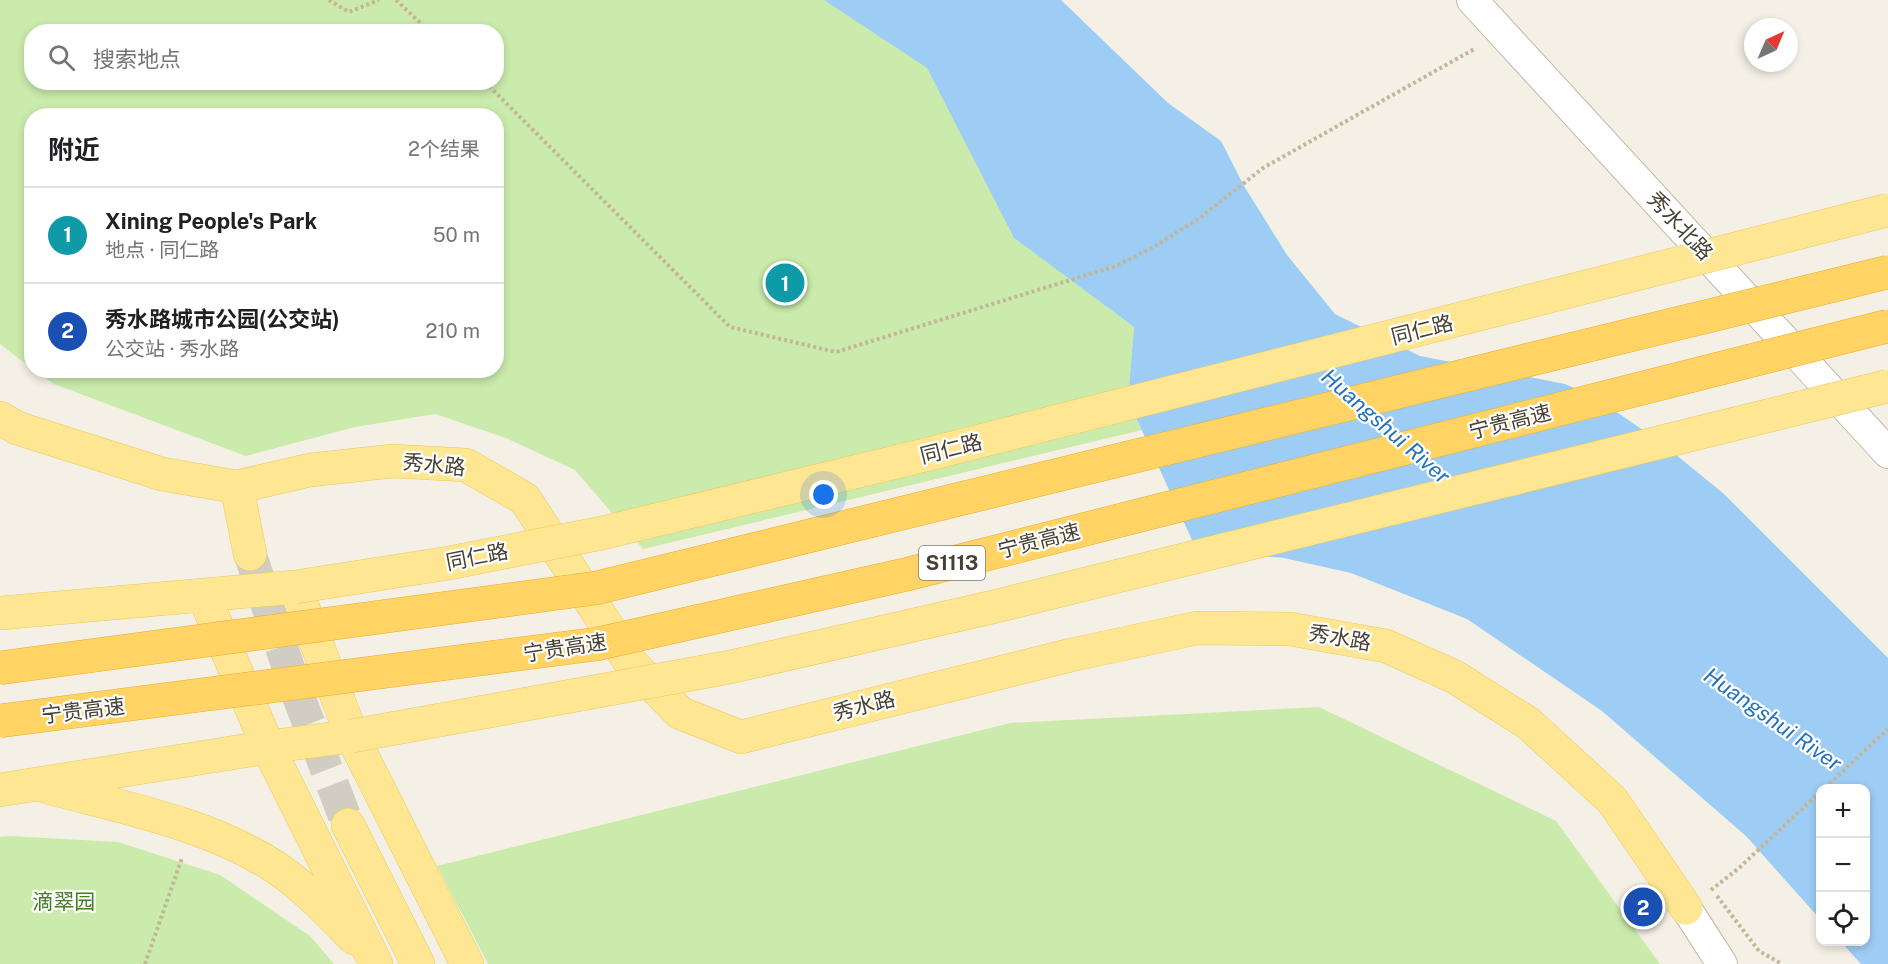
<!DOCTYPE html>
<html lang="zh">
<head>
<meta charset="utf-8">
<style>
  :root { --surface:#fff; --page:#f6f6f6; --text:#202124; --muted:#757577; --line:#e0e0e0; --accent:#ff4211 }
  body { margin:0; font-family:"Public Sans","Noto Sans SC",sans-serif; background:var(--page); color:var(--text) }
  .controls { position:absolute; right:18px; bottom:18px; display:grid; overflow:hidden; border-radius:12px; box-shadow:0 3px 9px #0003 }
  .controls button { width:54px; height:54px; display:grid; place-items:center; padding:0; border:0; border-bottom:2px solid var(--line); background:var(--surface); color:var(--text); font:30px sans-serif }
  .compass { position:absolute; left:1744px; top:18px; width:54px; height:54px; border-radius:50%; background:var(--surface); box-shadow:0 3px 9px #0003; rotate:44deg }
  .you { position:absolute; left:824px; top:495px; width:21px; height:21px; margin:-15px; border:4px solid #fff; border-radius:50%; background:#1a73e8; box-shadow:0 0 0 9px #1a73e833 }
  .badge { display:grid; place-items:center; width:39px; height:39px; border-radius:50%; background:var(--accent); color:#fff; font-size:20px; font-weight:700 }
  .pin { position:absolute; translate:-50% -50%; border:3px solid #fff; box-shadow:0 2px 6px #0006 }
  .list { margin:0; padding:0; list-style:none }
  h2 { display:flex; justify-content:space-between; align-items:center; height:78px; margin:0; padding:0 24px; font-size:26px }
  h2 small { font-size:20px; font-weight:400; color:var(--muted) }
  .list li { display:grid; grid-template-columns:39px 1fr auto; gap:18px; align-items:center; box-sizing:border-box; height:96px; padding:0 24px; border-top:2px solid var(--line) }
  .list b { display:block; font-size:22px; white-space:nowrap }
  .list p { margin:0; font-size:20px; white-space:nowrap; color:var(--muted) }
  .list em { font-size:20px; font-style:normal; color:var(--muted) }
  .icon { flex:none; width:33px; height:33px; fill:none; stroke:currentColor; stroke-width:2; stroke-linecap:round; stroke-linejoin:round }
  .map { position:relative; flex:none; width:1888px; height:964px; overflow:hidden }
  .search { position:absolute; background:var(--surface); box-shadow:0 3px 9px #0003; left:24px; top:24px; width:480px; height:66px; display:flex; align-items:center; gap:15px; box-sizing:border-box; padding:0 21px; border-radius:24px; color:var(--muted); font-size:22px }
  .panel { position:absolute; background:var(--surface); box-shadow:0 3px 9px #0003; left:24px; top:108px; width:480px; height:270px; border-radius:24px }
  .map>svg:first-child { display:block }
  .green { fill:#caebab; fill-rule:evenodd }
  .water { fill:#9dccf5 }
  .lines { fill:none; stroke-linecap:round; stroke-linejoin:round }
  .major-tunnel { stroke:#d1cdc2; stroke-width:33; stroke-dasharray:33 16; stroke-linecap:butt }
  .minor-casing { stroke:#c0b9a7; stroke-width:32 }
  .major-casing { stroke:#ecc95b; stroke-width:34 }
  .path { stroke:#c3b697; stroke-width:4; stroke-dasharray:3 3; stroke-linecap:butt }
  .minor { stroke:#fff; stroke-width:30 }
  .major { stroke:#ffe693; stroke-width:33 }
  .major-bridge-casing { stroke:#ecc95b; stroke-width:34; stroke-linecap:butt }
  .highway-bridge-casing { stroke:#e8ad2a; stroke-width:34; stroke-linecap:butt }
  .major-bridge { stroke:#ffe693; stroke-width:33 }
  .highway-bridge { stroke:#ffd465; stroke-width:33 }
  .labels { text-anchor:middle; stroke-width:4.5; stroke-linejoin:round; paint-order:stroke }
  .shield { fill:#fff; stroke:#7e7a71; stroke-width:1.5 }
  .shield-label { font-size:20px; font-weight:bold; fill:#474134 }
  .street-label { font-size:21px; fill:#474134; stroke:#fff }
  .park-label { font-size:21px; fill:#407d23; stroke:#fff }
  .water-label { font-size:22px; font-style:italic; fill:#2673ba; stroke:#fff }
</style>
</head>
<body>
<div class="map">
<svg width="1888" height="964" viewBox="0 0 1888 964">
  <rect width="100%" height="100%" fill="#f4f0e5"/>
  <!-- green -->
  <g class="green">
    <path d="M0,0H824L928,68L1014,238L1134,327L1128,400L1142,430L643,549L575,470L506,438L435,414L355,427L246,456L54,384L35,371L496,370V116H32L31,368L0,344ZM32,32H496V82H32Z"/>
    <path d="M1319,707L1556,821L1660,964H488L437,866L1010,723Z"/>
    <path d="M10,836L118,842L220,875L310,936L334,964H0V837Z"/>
  </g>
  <!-- water -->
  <path class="water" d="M824,0H1061L1168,103L1221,141L1244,186L1287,255L1335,314L1420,356L1565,384L1593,396L1659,441L1724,494L1888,658V964H1861L1841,942H1866V788H1820V919L1746,836L1602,711L1467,619L1351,573L1284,558L1197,551L1128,400L1134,327L1014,238L927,68Z"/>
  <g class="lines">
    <!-- major-tunnel -->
    <path class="major-tunnel" d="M250,554L296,690L348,825"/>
    <defs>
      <g id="minor">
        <path d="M1472,0L1888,453"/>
        <path d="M1686,908L1722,964"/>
      </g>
      <g id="major">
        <path d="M0,418L17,428L162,474L237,487L310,470L393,461L466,465L525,499L630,662L680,713L741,737L1071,655L1197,628L1290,629L1386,646L1455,677L1528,723L1612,800L1686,908"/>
        <path d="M237,487L250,554"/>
        <path d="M204,596L268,747L376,964"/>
        <path d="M0,613L295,587L352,736L467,964"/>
        <path d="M40,785C118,807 206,822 275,867C304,886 329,913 354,938"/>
        <path d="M0,790L268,747L352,736"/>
        <path d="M348,825L418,964"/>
      </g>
    </defs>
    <!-- minor casing -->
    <use href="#minor" class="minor-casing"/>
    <!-- major casing -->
    <use href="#major" class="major-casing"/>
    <!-- path -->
    <g class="path">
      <path d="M329,0L349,12L379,0"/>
      <path d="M396,0L430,32"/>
      <path d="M485,82L730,327L836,352L1116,266L1159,244L1201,217L1263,168L1476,48"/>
      <path d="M1825,788L1888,729"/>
      <path d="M1711,890L1739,868L1820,792"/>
      <path d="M1717,896L1759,951L1782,964"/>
      <path d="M145,964L182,858"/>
    </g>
    <!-- minor -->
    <use href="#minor" class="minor"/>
    <!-- major -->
    <use href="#major" class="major"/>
    <defs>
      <g id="major-bridge">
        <path d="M295,587L449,563L602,533L929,454L1888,210"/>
        <path d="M352,736L730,667L997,606L1888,386"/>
      </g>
      <g id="highway-bridge">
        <path d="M0,668L596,588L1888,272"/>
        <path d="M0,721L597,644L908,574L1888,326"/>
      </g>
    </defs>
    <!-- major-bridge casing -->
    <use href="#major-bridge" class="major-bridge-casing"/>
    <!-- highway-bridge casing -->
    <use href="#highway-bridge" class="highway-bridge-casing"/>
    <!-- major-bridge -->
    <use href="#major-bridge" class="major-bridge"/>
    <!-- highway-bridge -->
    <use href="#highway-bridge" class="highway-bridge"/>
  </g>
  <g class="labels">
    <!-- shield labels -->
    <rect class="shield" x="919" y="546" width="66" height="34" rx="4.5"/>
    <g class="shield-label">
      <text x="952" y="570">S1113</text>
    </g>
    <!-- street labels -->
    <g class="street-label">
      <text transform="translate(1680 226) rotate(47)" y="7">秀水北路</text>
      <text transform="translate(1422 330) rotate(-14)" y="7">同仁路</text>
      <text transform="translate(1510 422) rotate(-14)" y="7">宁贵高速</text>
      <text transform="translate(951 449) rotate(-14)" y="7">同仁路</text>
      <text transform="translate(434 465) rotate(6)" y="7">秀水路</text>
      <text transform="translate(1039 541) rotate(-14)" y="7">宁贵高速</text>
      <text transform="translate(477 557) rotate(-11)" y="7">同仁路</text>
      <text transform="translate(1340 638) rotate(10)" y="7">秀水路</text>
      <text transform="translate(565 648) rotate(-9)" y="7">宁贵高速</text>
      <text transform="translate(864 706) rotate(-14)" y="7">秀水路</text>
      <text transform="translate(83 711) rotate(-7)" y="7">宁贵高速</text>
    </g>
    <!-- park labels -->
    <g class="park-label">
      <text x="64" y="909">滴翠园</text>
    </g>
    <!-- water labels -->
    <g class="water-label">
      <text transform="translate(1386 426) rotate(41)" y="8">Huangshui River</text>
      <text transform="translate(1773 719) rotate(35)" y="8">Huangshui River</text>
    </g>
  </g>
</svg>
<div class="controls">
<button>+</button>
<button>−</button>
<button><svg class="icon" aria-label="locate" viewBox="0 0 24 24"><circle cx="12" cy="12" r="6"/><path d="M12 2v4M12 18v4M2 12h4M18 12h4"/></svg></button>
</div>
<svg class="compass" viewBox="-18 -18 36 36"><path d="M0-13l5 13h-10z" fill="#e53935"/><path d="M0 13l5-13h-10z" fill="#757577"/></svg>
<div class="you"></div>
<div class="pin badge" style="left:785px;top:283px;background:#0f9aa8">1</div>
<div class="pin badge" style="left:1643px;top:907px;background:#1a4fb4">2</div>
<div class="search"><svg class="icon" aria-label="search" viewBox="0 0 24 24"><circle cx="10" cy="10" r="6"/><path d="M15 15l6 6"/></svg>搜索地点</div>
<section class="panel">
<h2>附近<small>2个结果</small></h2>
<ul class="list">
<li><span class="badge" style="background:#0f9aa8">1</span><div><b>Xining People's Park</b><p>地点 · 同仁路</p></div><em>50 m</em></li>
<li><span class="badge" style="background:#1a4fb4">2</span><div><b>秀水路城市公园(公交站)</b><p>公交站 · 秀水路</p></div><em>210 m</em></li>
</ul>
</section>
</div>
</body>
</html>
